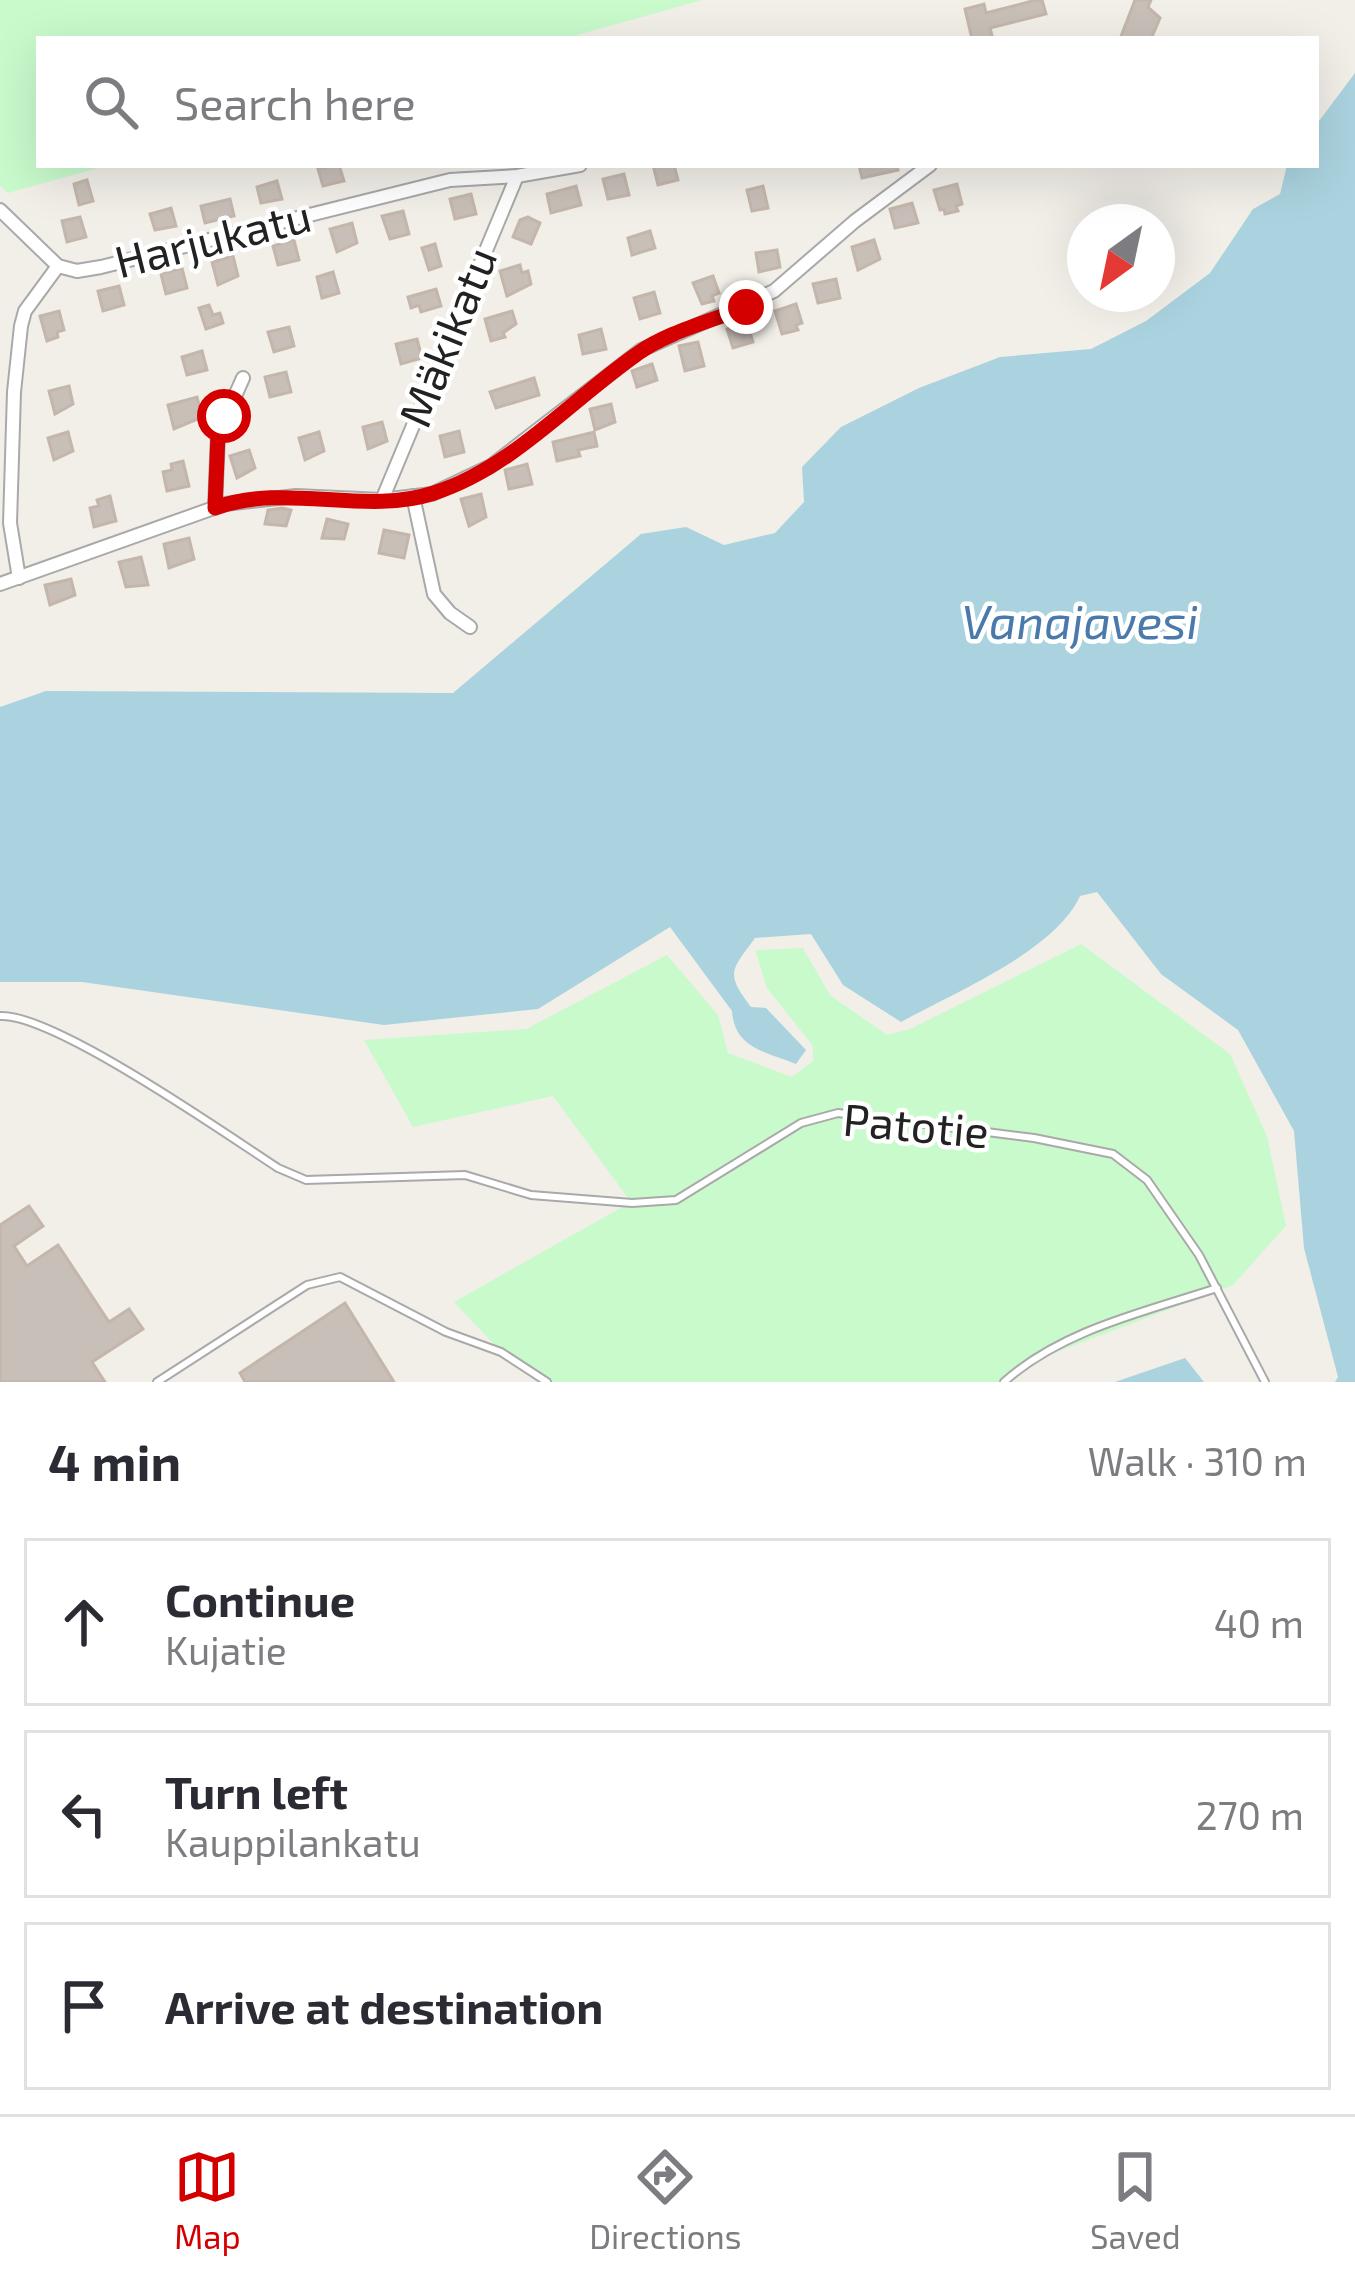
<!DOCTYPE html>
<html lang="en">
<head>
<meta charset="utf-8">
<style>
  :root { --surface:#fff; --page:#f2f2f3; --text:#2b2b33; --muted:#7c7c81; --line:#e1e1e2; --accent:#d40000 }
  body { margin:0; font-family:"Exo 2",sans-serif; background:var(--page); color:var(--text) }
  .compass { position:absolute; left:1067px; top:204px; width:108px; height:108px; border-radius:50%; background:var(--surface); box-shadow:0 12px 48px #0002; rotate:213deg }
  .stop { position:absolute; width:36px; height:36px; margin:-27px; border:9px solid #d40000; border-radius:50%; background:#fff }
  .stop.end { background:#d40000; border-color:#fff; box-shadow:0 3px 12px #0008 }
  .list { margin:0; padding:0; list-style:none }
  h2 { display:flex; justify-content:space-between; align-items:center; height:156px; margin:0; padding:0 48px; font-size:51px }
  h2 small { font-size:39px; font-weight:400; color:var(--muted) }
  .list li { display:grid; grid-template-columns:78px 1fr auto; gap:36px; align-items:center; box-sizing:border-box; height:168px; margin:0 24px 24px; padding:0 24px; border:3px solid var(--line); border-radius:0px }
  .list b { display:block; font-size:45px; white-space:nowrap }
  .list p { margin:0; font-size:39px; white-space:nowrap; color:var(--muted) }
  .list em { font-size:39px; font-style:normal; color:var(--muted) }
  .icon { flex:none; width:66px; height:66px; fill:none; stroke:currentColor; stroke-width:2; stroke-linecap:round; stroke-linejoin:round }
  .map { position:relative; flex:none; width:1355px; height:1382px; overflow:hidden }
  .search { position:absolute; background:var(--surface); box-shadow:0 12px 48px #0002; left:36px; right:36px; top:36px; height:132px; display:flex; align-items:center; gap:30px; box-sizing:border-box; padding:0 42px; border-radius:0px; color:var(--muted); font-size:45px }
  .sheet { height:732px; background:var(--surface) }
  nav { display:flex; justify-content:space-around; align-items:center; box-sizing:border-box; height:168px; border-top:3px solid var(--line); background:var(--surface); font-size:33px; color:var(--muted) }
  nav a { display:grid; justify-items:center; gap:6px }
  nav .on { color:var(--accent) }
  .map>svg:first-child { display:block }
  .park { fill:#c8facc }
  .water { fill:#aad3df }
  .building { fill:#c7bfb8; stroke:#c4b6ab; stroke-width:3 }
  .lines { fill:none; stroke-linecap:round; stroke-linejoin:round }
  .lane-casing { stroke:#a9a9a9; stroke-width:10 }
  .street-casing { stroke:#a9a9a9; stroke-width:16 }
  .lane { stroke:#fff; stroke-width:6 }
  .street { stroke:#fff; stroke-width:12 }
  .route { stroke:#d40000; stroke-width:15 }
  .labels { text-anchor:middle; stroke-width:9; stroke-linejoin:round; paint-order:stroke }
  .street-label { font-size:45px; fill:#222; stroke:#fff }
  .water-label { font-size:48px; font-style:italic; fill:#4a7aab; stroke:#fff }
</style>
</head>
<body>
<div class="map">
<svg width="1355" height="1382" viewBox="0 0 1355 1382">
  <rect width="100%" height="100%" fill="#f2efe9"/>
  <!-- park -->
  <g class="park">
    <path d="M0,0H703L563,39H39V165H109L8,193L0,186Z"/>
    <path d="M1081,944L1230,1054L1267,1136L1286,1226L1233,1285L1025,1364L1004,1382H547L501,1352L454,1302L631,1202L553,1096L413,1127L364,1040L526,1029L667,955L718,1015L728,1053L792,1077L813,1061V1046L767,988L755,950L803,948L830,995L887,1035L910,1029Z"/>
  </g>
  <!-- water -->
  <g class="water">
    <path d="M1355,73V1382H1335L1338,1377L1304,1248L1294,1131L1238,1030L1161,974L1097,892L1080,896C1055,951 954,993 901,1022L843,985L811,934L755,938C731,971 725,973 751,1007L766,1008L806,1050L796,1064C765,1051 735,1049 732,1011L670,927L538,1009L384,1025L82,982H0V707L46,691L453,693L641,534L686,527L724,545L775,533L804,502L802,467L841,427L919,388L1000,357L1091,349L1146,321L1210,273L1253,209L1280,194L1287,165H1316V125Z"/>
    <path d="M1185,1358L1204,1382H1115Z"/>
  </g>
  <!-- building -->
  <g class="building">
    <path d="M1036,0H1042L1046,14L990,28L993,39H972L965,9L984,4L986,13Z"/>
    <path d="M1135,0H1151L1148,7L1160,18L1151,39H1120Z"/>
    <path d="M339,165L344,181L323,186L318,169Z"/>
    <path d="M653,165H674L678,180L658,185Z"/>
    <path d="M859,165H897L898,170L862,178Z"/>
    <path d="M624,174L629,195L608,199L603,179Z"/>
    <path d="M87,180L93,201L79,205L74,184Z"/>
    <path d="M277,181L282,199L261,203L257,187Z"/>
    <path d="M957,184L962,204L956,206L958,211L945,214L944,209L940,210L934,190Z"/>
    <path d="M576,186L581,205L551,213L547,194Z"/>
    <path d="M763,186L768,208L752,211L747,190Z"/>
    <path d="M471,194L476,214L455,219L450,199Z"/>
    <path d="M230,199L234,216L205,223L201,206Z"/>
    <path d="M912,203L918,223L895,228L890,209Z"/>
    <path d="M171,208L176,226L155,230L150,214Z"/>
    <path d="M403,211L409,234L390,239L382,216Z"/>
    <path d="M80,217L86,237L67,242L62,221Z"/>
    <path d="M528,217L540,223L531,244L513,237L520,220Z"/>
    <path d="M352,223L357,243L337,252L330,229Z"/>
    <path d="M650,231L655,248L632,255L628,238Z"/>
    <path d="M294,240L299,260L278,265L273,246Z"/>
    <path d="M874,240L880,259L858,270L852,247Z"/>
    <path d="M435,244L441,266L429,270L422,248Z"/>
    <path d="M777,250L780,267L759,272L756,253Z"/>
    <path d="M233,256L238,276L218,285L212,262Z"/>
    <path d="M520,265L522,273L528,271L531,284L507,296L500,271Z"/>
    <path d="M182,268L187,288L166,294L161,274Z"/>
    <path d="M333,272L339,293L322,298L317,277Z"/>
    <path d="M713,276L719,293L712,296L714,301L702,304L693,283Z"/>
    <path d="M836,279L840,298L818,303L813,284Z"/>
    <path d="M119,286L124,305L103,311L98,291Z"/>
    <path d="M436,289L441,306L421,312L419,305L411,308L408,297Z"/>
    <path d="M654,292L660,313L640,319L634,298Z"/>
    <path d="M796,304L802,323L796,325L798,330L782,334L775,311Z"/>
    <path d="M209,305L213,315L220,313L223,323L206,329L199,308Z"/>
    <path d="M59,311L64,330L57,332L58,337L47,341L40,316Z"/>
    <path d="M512,311L516,324L503,333L505,337L491,341L485,319Z"/>
    <path d="M747,323L753,342L733,348L727,329Z"/>
    <path d="M289,327L294,346L274,352L268,332Z"/>
    <path d="M601,329L606,349L583,354L579,335Z"/>
    <path d="M417,339L422,358L401,364L396,344Z"/>
    <path d="M698,342L704,366L685,371L679,346Z"/>
    <path d="M202,351L207,370L187,375L182,357Z"/>
    <path d="M652,364L657,380L637,387L632,371Z"/>
    <path d="M286,372L291,392L270,397L265,377Z"/>
    <path d="M534,378L539,395L496,408L490,392Z"/>
    <path d="M69,386L73,404L55,414L49,391Z"/>
    <path d="M197,397L202,417L174,429L168,405Z"/>
    <path d="M611,404L615,422L595,430L590,409Z"/>
    <path d="M382,422L387,441L368,449L363,427Z"/>
    <path d="M459,431L464,452L445,457L440,436Z"/>
    <path d="M68,432L73,451L54,460L48,438Z"/>
    <path d="M319,432L324,451L305,460L299,438Z"/>
    <path d="M594,432L597,446L578,450L580,456L557,461L553,442Z"/>
    <path d="M249,450L255,468L237,478L230,456Z"/>
    <path d="M183,461L189,486L167,491L163,472L172,470L171,464Z"/>
    <path d="M527,464L532,484L509,489L505,470Z"/>
    <path d="M481,494L486,517L469,526L461,499Z"/>
    <path d="M110,496L116,521L94,527L90,508L99,506L97,500Z"/>
    <path d="M282,508L291,510L286,526L265,524L268,510Z"/>
    <path d="M327,519L348,524L344,539L322,538Z"/>
    <path d="M384,530L409,535L404,558L379,553Z"/>
    <path d="M189,538L194,559L169,568L164,544Z"/>
    <path d="M141,557L148,585L126,587L119,562Z"/>
    <path d="M71,579L75,595L50,605L45,585Z"/>
    <path d="M29,1206L43,1226L14,1246L27,1266L58,1245L109,1322L129,1309L143,1329L92,1362L105,1382H0V1225Z"/>
    <path d="M345,1303L394,1382H245L240,1373Z"/>
  </g>
  <g class="lines">
    <defs>
      <g id="lane">
        <path d="M0,1016C53,1013 226,1134 278,1168L306,1180L465,1175L531,1195L632,1203L676,1200L801,1123L838,1113L1034,1138L1113,1154L1147,1180L1199,1255L1265,1382"/>
        <path d="M157,1382L307,1285L340,1277L446,1332L501,1352L547,1382"/>
        <path d="M1004,1382C1062,1330 1144,1312 1217,1288"/>
      </g>
      <g id="street">
        <path d="M0,210L58,266"/>
        <path d="M58,266L77,271L101,267L450,180L517,176L580,165"/>
        <path d="M413,496L434,594L450,613L470,627"/>
        <path d="M382,500L517,176"/>
        <path d="M215,508L218,434L243,378"/>
        <path d="M19,578L10,523L14,392L21,326L25,311L58,266"/>
        <path d="M0,584L225,504L296,496L382,500L432,494L491,466L641,350L774,291L855,221L930,165"/>
      </g>
    </defs>
    <!-- lane casing -->
    <use href="#lane" class="lane-casing"/>
    <!-- street casing -->
    <use href="#street" class="street-casing"/>
    <!-- lane -->
    <use href="#lane" class="lane"/>
    <!-- street -->
    <use href="#street" class="street"/>
  </g>
  <g class="lines">
    <!-- route -->
    <path class="route" d="M224,416L218,434L215,508C286,482 364,516 434,493C512,468 571,400 637,354C667,332 712,321 746,307"/>
  </g>
  <g class="labels">
    <!-- street labels -->
    <g class="street-label">
      <text transform="translate(213 239) rotate(-14)" y="16">Harjukatu</text>
      <text transform="translate(448 337) rotate(-68)" y="16">Mäkikatu</text>
      <text transform="translate(916 1126) rotate(5)" y="16">Patotie</text>
    </g>
    <!-- water labels -->
    <g class="water-label">
      <text x="1080" y="639">Vanajavesi</text>
    </g>
  </g>
</svg>
<svg class="compass" viewBox="-18 -18 36 36"><path d="M0-13l5 13h-10z" fill="#e53935"/><path d="M0 13l5-13h-10z" fill="#7c7c81"/></svg>
<div class="stop" style="left:224px;top:416px"></div>
<div class="stop end" style="left:746px;top:307px"></div>
<div class="search"><svg class="icon" aria-label="search" viewBox="0 0 24 24"><circle cx="10" cy="10" r="6"/><path d="M15 15l6 6"/></svg>Search here</div>
</div>
<section class="sheet">
<h2>4 min<small>Walk · 310 m</small></h2>
<ul class="list">
<li><svg class="icon" aria-label="ahead" viewBox="0 0 24 24"><path d="M12 20V5M6 11l6-6 6 6"/></svg><div><b>Continue</b><p>Kujatie</p></div><em>40 m</em></li>
<li><svg class="icon" aria-label="left" viewBox="0 0 24 24"><path d="M17 20v-9H6M10 6l-5 5 5 5"/></svg><div><b>Turn left</b><p>Kauppilankatu</p></div><em>270 m</em></li>
<li><svg class="icon" aria-label="arrive" viewBox="0 0 24 24"><path d="M6 21V4h12l-3 4 3 4H6"/></svg><div><b>Arrive at destination</b></div></li>
</ul>
</section>
<nav>
<a class="on"><svg class="icon" aria-label="map" viewBox="0 0 24 24"><path d="M3 6l6-2 6 2 6-2v14l-6 2-6-2-6 2zM9 4v14M15 6v14"/></svg>Map</a>
<a><svg class="icon" aria-label="directions" viewBox="0 0 24 24"><path d="M12 3l9 9-9 9-9-9zM9 14v-3h6M13 9l2 2-2 2"/></svg>Directions</a>
<a><svg class="icon" aria-label="saved" viewBox="0 0 24 24"><path d="M7 4h10v16l-5-4-5 4z"/></svg>Saved</a>
</nav>
</body>
</html>
